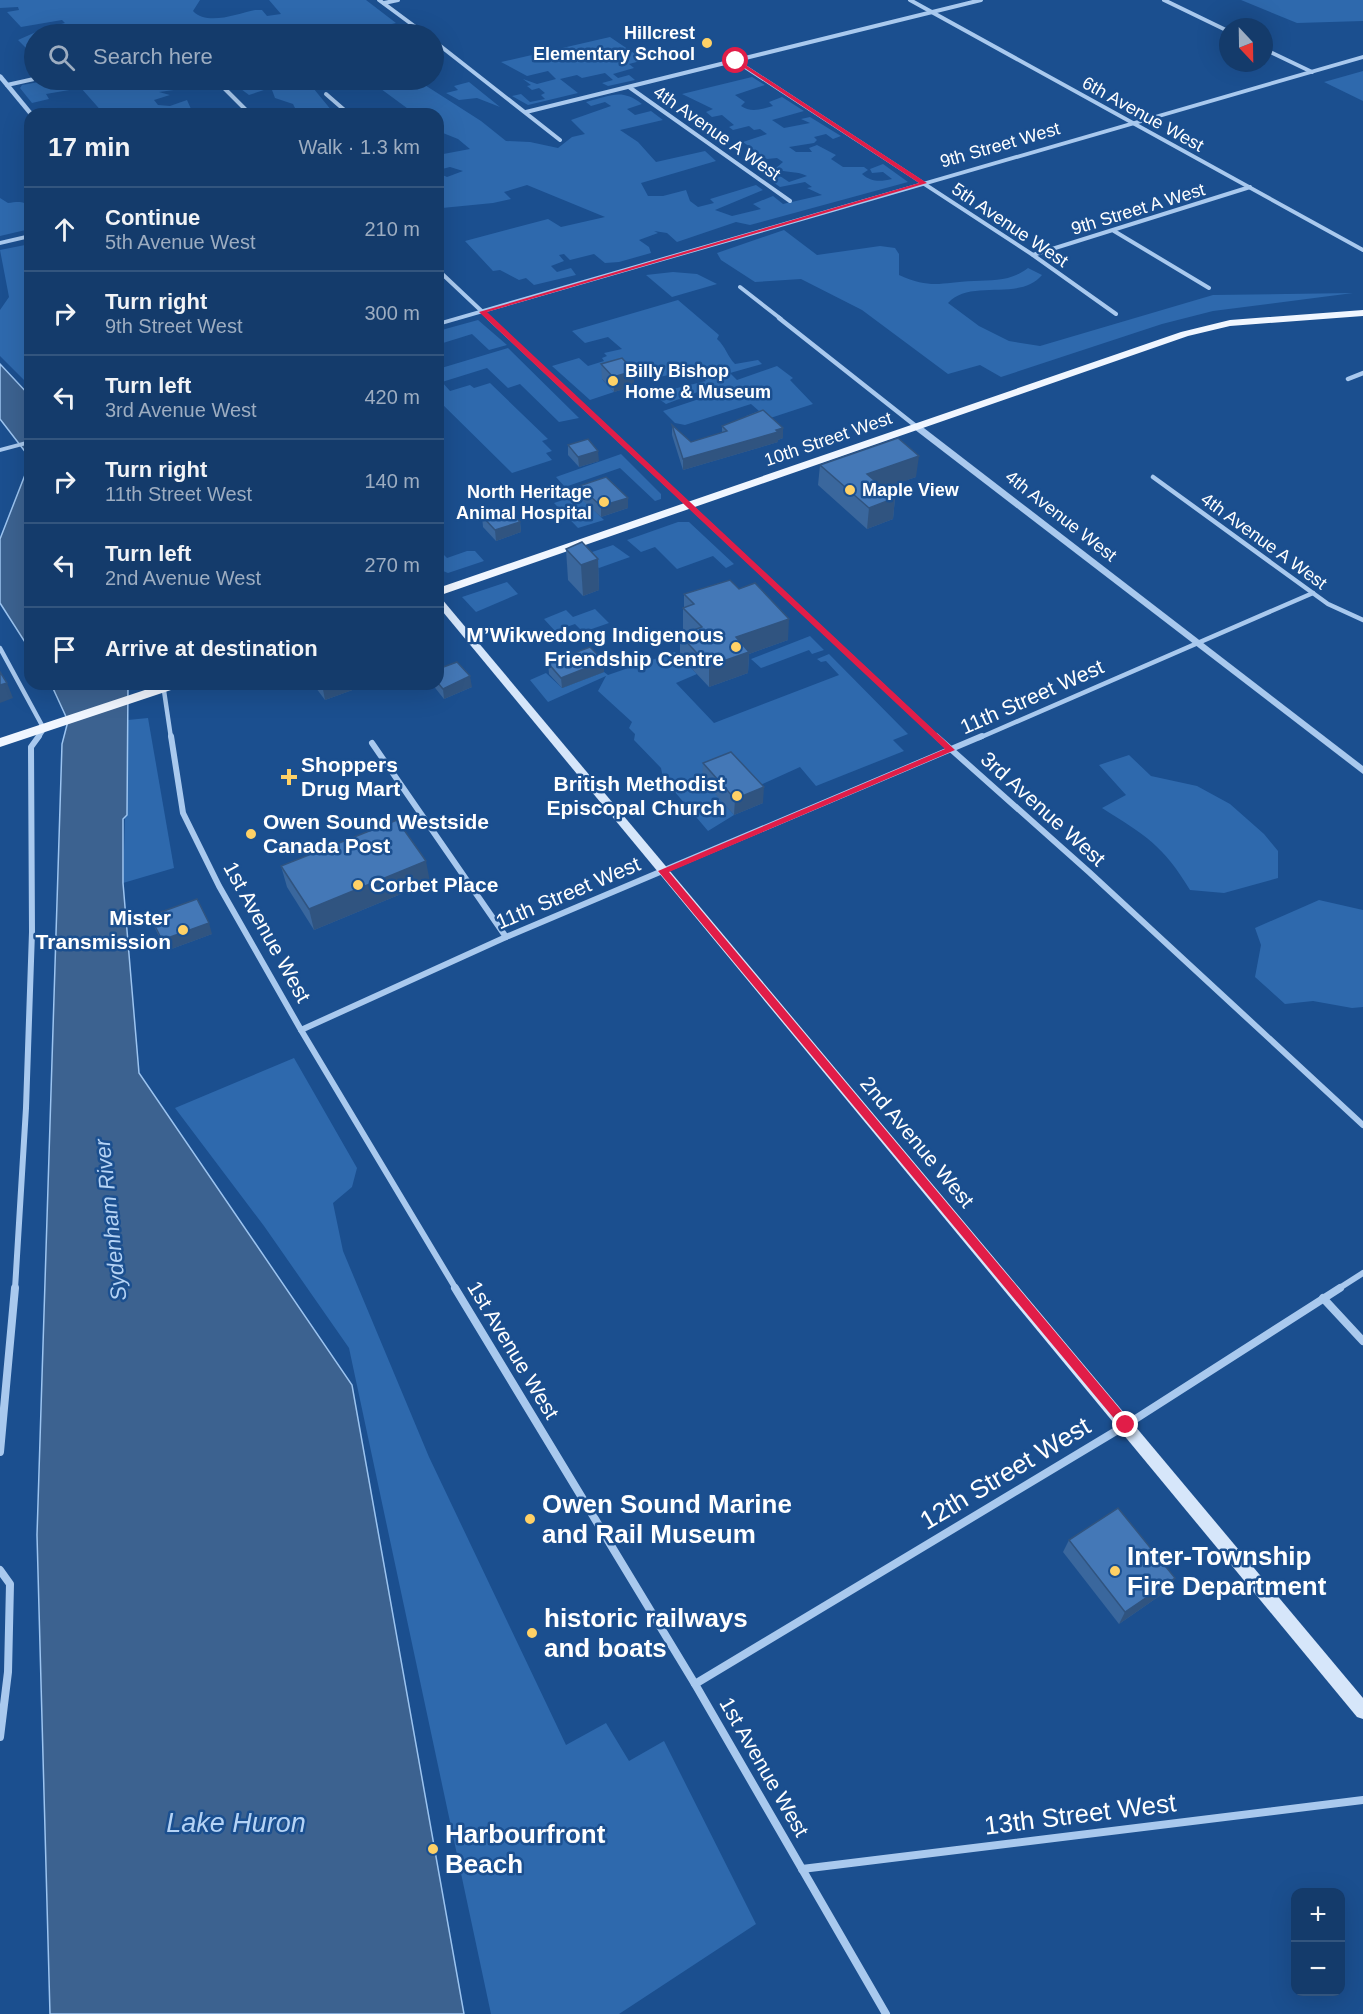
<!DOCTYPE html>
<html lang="en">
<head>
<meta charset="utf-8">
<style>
  :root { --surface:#143b6b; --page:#1d4271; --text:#f1f3f6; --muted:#9dadc1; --line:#33557e }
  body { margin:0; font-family:Arial,sans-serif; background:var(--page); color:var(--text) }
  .controls { position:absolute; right:18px; bottom:18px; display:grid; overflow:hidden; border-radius:12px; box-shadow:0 6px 24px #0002 }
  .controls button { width:54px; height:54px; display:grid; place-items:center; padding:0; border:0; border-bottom:2px solid var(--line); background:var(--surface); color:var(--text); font:30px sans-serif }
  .compass { position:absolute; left:1219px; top:18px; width:54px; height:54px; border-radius:50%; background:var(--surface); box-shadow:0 6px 24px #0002; rotate:158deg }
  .stop { position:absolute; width:18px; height:18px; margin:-14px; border:4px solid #e11d48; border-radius:50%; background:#fff }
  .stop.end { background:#e11d48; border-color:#fff; box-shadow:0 2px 6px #0008 }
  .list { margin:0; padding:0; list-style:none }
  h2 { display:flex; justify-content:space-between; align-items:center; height:78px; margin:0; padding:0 24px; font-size:26px }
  h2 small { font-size:20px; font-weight:400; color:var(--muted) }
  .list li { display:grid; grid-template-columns:39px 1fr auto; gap:18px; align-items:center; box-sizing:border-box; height:84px; padding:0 24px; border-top:2px solid var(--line) }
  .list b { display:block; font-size:22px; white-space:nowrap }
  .list p { margin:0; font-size:20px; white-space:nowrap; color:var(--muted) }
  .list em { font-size:20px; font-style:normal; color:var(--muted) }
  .icon { flex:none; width:33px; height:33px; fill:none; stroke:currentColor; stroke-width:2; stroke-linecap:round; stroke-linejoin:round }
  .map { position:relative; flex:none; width:1363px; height:2014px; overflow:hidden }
  .search { position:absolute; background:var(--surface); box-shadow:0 6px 24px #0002; left:24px; top:24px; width:420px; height:66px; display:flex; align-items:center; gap:15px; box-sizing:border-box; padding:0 21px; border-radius:33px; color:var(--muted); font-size:22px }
  .panel { position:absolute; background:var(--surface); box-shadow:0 6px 24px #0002; left:24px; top:108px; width:420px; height:582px; border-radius:18px }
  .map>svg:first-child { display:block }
  .green { fill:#2e69ad }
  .water { fill:#3c6290; stroke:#9cc4f0; stroke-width:1.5 }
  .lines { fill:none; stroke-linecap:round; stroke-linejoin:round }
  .minor-far3 { stroke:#a9c9ee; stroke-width:4 }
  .minor-far2 { stroke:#a9c9ee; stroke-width:4.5 }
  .minor-far1 { stroke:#a9c9ee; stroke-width:6 }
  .minor { stroke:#a9c9ee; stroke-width:8 }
  .tertiary { fill:#a9c9ee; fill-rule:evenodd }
  .secondary { fill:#d6e6fa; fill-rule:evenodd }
  .primary { fill:#f0f6ff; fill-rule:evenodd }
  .wall { fill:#3a679d }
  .shaded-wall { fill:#305480 }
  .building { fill:#4478b7; stroke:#305480; stroke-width:1.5 }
  .route { fill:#e11d48 }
  .poi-dot { fill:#ffd166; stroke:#1b4f8f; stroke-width:2 }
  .labels { text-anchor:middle; stroke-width:5; stroke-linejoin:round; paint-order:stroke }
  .far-poi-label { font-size:18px; font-weight:bold; fill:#fff; stroke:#1b4f8f; text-anchor:end }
  .far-street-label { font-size:18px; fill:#fff; stroke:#1b4f8f }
  .poi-label { font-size:21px; font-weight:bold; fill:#fff; stroke:#1b4f8f; text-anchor:end }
  .street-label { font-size:21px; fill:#fff; stroke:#1b4f8f }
  .water-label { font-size:22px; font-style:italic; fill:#b5d3f5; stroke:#1b4f8f }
  .near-street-label { font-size:26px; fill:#fff; stroke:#1b4f8f }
  .near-poi-label { font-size:26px; font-weight:bold; fill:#fff; stroke:#1b4f8f; text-anchor:start }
  .near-water-label { font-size:27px; font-style:italic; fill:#b5d3f5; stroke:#1b4f8f }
</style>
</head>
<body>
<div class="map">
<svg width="1363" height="2014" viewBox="0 0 1363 2014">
  <rect width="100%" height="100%" fill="#1b4f8f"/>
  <!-- green -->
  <g class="green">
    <path d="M0,0H200L193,11C207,26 237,14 255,10H262L267,16L281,14L269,0H366L396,23L366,30L368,34H34V56L18,40L45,28L65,23L62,20L21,27L7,12L19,10L18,7L0,8Z"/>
    <path d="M1241,0H1363V21L1297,23Z"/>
    <path d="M610,37L644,60L629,64L634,68L613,74L618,78L629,75L635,80L608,86L602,83L613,80L605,73L582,78L577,75L560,79L578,93L528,105L512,96L521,94L530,102L545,99L541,95L545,93L539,88L532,90L527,86L531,85L523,79L537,84L556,79L548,71L527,76L501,62Z"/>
    <path d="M1363,71V101L1324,82Z"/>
    <path d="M752,77L765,85L735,95L745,102L741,106C751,113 762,109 773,106L769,102L782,97L804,111L772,120L784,128L810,123L801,119L810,117L841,136L833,139L826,134L814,137L817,140L814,143L789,147L796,152H812L809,148L817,145L836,155L831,159L843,167H864L868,170L862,174C871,182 880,182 892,179L883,172L872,173L870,169L883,164L908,182L750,225L736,222L677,242L667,233L654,231L658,233L639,240L649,247L651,253L619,262L605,263L594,254L570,260L564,254L559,255L564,261L551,266L557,272L571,268L576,275L534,285L526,278L519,280L500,270L493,271L465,241L548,219L561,227L605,217L527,185L504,192L511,199L493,203L442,208L438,204V173L447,177L463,171L450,167L438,170V155L470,149L458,139L438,131V114H415L377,86L360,80H417L481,121L506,141L530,142L558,148L572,137L585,134L571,120L611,106L605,102L591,106L586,102C611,96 621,88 642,104L627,109L635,115L651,111L663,120L620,130L638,142L656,162L705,151L716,161L641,183L648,196H663L686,190L690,201L698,207L714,203L710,199L756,185L763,190L715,210L732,216L761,209L753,204L773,196L783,204L822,195L807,188L812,187L805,182L780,187L770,180L780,176L789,182L807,176C796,170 785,174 776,168L783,162L777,158L767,159L743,142L767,134L760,129L754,130L749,126L733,130L729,127L734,125L722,115L712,117L706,112L713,109L682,94Z"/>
    <path d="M50,80H74L81,88L134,80L141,85L148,83L140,80H168L180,85L209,81L211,85L159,92L170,95L154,100L158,105L170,106L187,100L191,109L184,110L187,114H104L81,88L46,94L49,99L32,103L20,88L22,85Z"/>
    <path d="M262,80H321L309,83L332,111L298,114L293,104L275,98L272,90L285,87L279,82L266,84L270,88L249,95L241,89Z"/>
    <path d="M469,82L500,107L477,98L459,100L446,93L458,90L454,86Z"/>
    <path d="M0,198L8,203C17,202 23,200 30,207V229L0,236Z"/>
    <path d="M784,230L817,255L880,246L895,248L899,254V275C933,290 941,282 974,281C995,280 1011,281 1028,268L1042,275C1020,302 970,278 948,303L979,326L1009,341L1040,346L1213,295L1353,293L1213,311L1162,324L1001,377L980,365L948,374L862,310L801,279L755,282L721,260L717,253Z"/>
    <path d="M30,244V386L0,356V310L9,297L0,250Z"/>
    <path d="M673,272L697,274L717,284L672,297L646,275Z"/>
    <path d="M678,300L719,335L717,339C726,347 727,356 735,364L758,360L762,364L730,373L737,380L777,366L793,378L790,380L813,404L755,423L746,416L759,411L751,404L685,425L675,423L663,411L714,394L708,388L666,404L659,399L674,395L669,390L706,381L689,366L685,372L648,379L641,372L602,379L614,392L590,400L552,366L579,358L588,366L604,361L602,358L607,356L604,353L622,349L608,337L585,343L572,331Z"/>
    <path d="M478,320L507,345L489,350L472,334L443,343L438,338V331Z"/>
    <path d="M508,348L579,418L559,422L520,384L508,388L487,368L442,382L450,391L470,385L474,388L490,383L548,439L542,441L552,451L546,453L552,460L512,473L438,400V369Z"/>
    <path d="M621,454L661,494V499L655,501L620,468L565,487L556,477Z"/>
    <path d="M578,495L604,520L578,528L554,503Z"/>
    <path d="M678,522H689L734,564L726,568L713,556L677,569L655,547L641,552L627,540Z"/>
    <path d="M613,545L630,557L599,568L580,556Z"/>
    <path d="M467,551H475L484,561L448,573L438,569V555L443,554L447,558Z"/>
    <path d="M507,582L518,594L476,612L462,597Z"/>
    <path d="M595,609L609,623L583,632L575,624L555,631L544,619L566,610L573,617Z"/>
    <path d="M810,636L824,650L812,654L809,650L761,668L751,659Z"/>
    <path d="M675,652L697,674L676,683L714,723L839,675L826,661L821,662L817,659L829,654L908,734L893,740L904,751L816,786L800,767L756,787L703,779L734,815L708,831L663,778L661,768L634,740L635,734L629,728L632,722L598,691L606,676L548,702L530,680L546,673L562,688L604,672L608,675Z"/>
    <path d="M148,718L174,868L123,883L128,720Z"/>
    <path d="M1129,755L1151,776L1197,786L1230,804L1264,834L1278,851V878L1224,893L1190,890C1163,845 1145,835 1102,808L1126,795L1099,765Z"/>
    <path d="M1319,900L1363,910V1007L1352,1008L1313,1001L1285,1004L1255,977L1261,945L1255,928Z"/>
    <path d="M294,1058L357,1168L352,1187L333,1203L343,1251L429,1457L566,1745L606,1723L629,1761L664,1741L756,1924L619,2014H491L349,1348L264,1226L175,1108Z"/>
  </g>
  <!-- water -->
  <g class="water">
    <path d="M0,364L30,396V458L0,419Z"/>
    <path d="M30,462V650L0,603V539Z"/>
    <path d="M51,684H128L127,815L123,819V883L139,1073L352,1385L464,2014H50L37,1535L62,744L68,721Z"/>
  </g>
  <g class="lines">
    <!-- minor-far3 -->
    <g class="minor-far3">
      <path d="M379,0L425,34"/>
      <path d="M910,0L1363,250"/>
      <path d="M1164,0L1228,31"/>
      <path d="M384,3L398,0"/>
      <path d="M434,41L560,140"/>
      <path d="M1264,49L1312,72"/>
      <path d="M736,61L1033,255L1116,314"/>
      <path d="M216,80L250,114"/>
      <path d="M7,85L34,79"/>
      <path d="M629,87L790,201"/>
      <path d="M326,94L349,114"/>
      <path d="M526,112L981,0"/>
      <path d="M1114,231L1209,288"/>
      <path d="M1033,255L1250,187"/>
      <path d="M438,270L490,319"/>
      <path d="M740,287L781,319"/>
    </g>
    <!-- minor-far2 -->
    <g class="minor-far2">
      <path d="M489,318L938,738"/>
      <path d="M779,318L917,427"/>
      <path d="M1348,379L1363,373"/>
      <path d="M1153,477L1328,604L1363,620"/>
      <path d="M0,648L44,729L38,738"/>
      <path d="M163,684L171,738"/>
      <path d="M979,738L1313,593"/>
    </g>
    <!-- minor-far1 -->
    <g class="minor-far1">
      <path d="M171,736L183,813L219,886L301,1030L456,1289"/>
      <path d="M936,736L1089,872L1363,1125"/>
      <path d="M372,743L506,937"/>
      <path d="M301,1030L506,937L982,736"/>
      <path d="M15,1289L26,1108L32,932L31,747L39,736"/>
      <path d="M1338,1289L1363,1273"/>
    </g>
    <!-- minor -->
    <g class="minor">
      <path d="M455,1288L695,1684L886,2014"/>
      <path d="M1323,1298L1363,1341"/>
      <path d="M0,1452L15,1288"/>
      <path d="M0,1570L10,1584L8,1672L0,1737"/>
      <path d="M695,1684L1126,1425L1340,1288"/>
      <path d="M802,1869L1363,1800"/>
    </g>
    <!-- tertiary -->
    <g class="tertiary">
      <path d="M1363,55V59L438,326V322Z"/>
      <path d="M0,74L2,75L34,114L29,115L0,80Z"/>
      <path d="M30,234V238L0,245V241Z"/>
      <path d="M914,425H920L1363,766V774L914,429Z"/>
      <path d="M30,440V444L0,452V448Z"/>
    </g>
    <!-- secondary -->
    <path class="secondary" d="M438,597L441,598L1363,1698V1719L1357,1717L438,606Z"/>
    <!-- primary -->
    <g class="primary">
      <path d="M1363,310V316L1230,326L1188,336L438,596V588L1181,332L1230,320Z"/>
      <path d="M163,684H182L180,687L0,747V738Z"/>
    </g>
  </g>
  <!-- wall -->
  <g class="wall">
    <path d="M601,364L634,371V386L614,392L602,379Z"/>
    <path d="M672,425L691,442L722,433V426L783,438L778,440V442L683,470L672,435Z"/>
    <path d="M568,445L599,461L579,467L568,455Z"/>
    <path d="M820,465L916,477L883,488L895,498L893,519L867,529L818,485Z"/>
    <path d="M579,486L628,498V508L601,517L579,497Z"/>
    <path d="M482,516L520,522L521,532L496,541L483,527Z"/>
    <path d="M566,549L598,559L599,590L583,596L568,580Z"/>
    <path d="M684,594L788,640L749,654L748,673L709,687L680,656V635L686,633L683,630V608H684Z"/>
    <path d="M604,661V672L562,688L549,674L548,663Z"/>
    <path d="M438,669L472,687L444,699L432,684H438Z"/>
    <path d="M313,684H357L358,688L325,700Z"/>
    <path d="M703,763L763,803L734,815L702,779Z"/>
    <path d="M281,866L430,882L314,930L287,887Z"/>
    <path d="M150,916L212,934L166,951L154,926Z"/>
    <path d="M1069,1540L1175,1578L1168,1590L1119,1624L1063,1552Z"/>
  </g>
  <!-- shaded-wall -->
  <g class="shaded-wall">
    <path d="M634,371V386L614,392L613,377Z"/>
    <path d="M783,428V438L778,440V442L683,470V459Z"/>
    <path d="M598,451L599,461L579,467L578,457Z"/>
    <path d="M919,456L916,477L865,495L867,474Z"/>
    <path d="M628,498V508L601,517V506Z"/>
    <path d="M895,498L893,519L867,529L869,508Z"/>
    <path d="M520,522L521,532L496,541L495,530Z"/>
    <path d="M598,559L599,590L583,596L581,565Z"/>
    <path d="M789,619L788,640L749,654L748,673L709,687V666L736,637Z"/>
    <path d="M604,661V672L562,688L561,678Z"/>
    <path d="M470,676L472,687L444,699L443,689Z"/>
    <path d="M7,683L13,698L0,703V685Z"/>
    <path d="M322,684H357L358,688L325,700Z"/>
    <path d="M764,787L763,803L734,815L735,799Z"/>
    <path d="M426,861L430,882L314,930L309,909Z"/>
    <path d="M209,923L212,934L166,951L162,940Z"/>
    <path d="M1175,1578L1168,1590L1119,1624L1125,1612Z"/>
  </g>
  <!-- building -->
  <g class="building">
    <path d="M622,358L634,371L613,377L601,364Z"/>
    <path d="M763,410L783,428L776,430L778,432L683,459L672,425L691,442L727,431L722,426Z"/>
    <path d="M898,438L919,456L867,474L895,498L869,508L820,465Z"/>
    <path d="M588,439L598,451L578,457L568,445Z"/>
    <path d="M606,477L628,498L601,506L579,486Z"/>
    <path d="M507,508L520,522L495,530L482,516Z"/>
    <path d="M582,542L598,559L581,565L566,549Z"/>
    <path d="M730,580L739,589L755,583L789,619L736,637L749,652L709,666L680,635L702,627L683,608L694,604L684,594Z"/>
    <path d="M590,647L604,661L561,678L548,663Z"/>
    <path d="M457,662L470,676L443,689L438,683V669Z"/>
    <path d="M0,672L7,683L0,685Z"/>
    <path d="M731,752L764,787L735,799L703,763Z"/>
    <path d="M397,820L426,861L309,909L281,866Z"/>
    <path d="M197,899L209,923L162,940L150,916Z"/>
    <path d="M1118,1508L1175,1578L1125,1612L1069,1540Z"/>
  </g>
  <!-- route -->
  <path class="route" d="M738,60L927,183L487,312L955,750L669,872L1130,1421L1132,1425L1126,1430L1122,1428L658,871L945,749L479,312L919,183L734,61Z"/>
  <!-- markers -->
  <g class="poi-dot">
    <circle cx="707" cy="43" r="6"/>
    <circle cx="613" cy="381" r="6"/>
    <circle cx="850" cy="490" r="6"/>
    <circle cx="604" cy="502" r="6"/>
    <circle cx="736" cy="647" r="6"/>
    <path d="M286 768h6v6h6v6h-6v6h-6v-6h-6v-6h6z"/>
    <circle cx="737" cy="796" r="6"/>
    <circle cx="251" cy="834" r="6"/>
    <circle cx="358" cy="885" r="6"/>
    <circle cx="183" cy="930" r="6"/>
    <circle cx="530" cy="1519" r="6"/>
    <circle cx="1115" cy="1571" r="6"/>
    <circle cx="532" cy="1633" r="6"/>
    <circle cx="433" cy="1849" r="6"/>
  </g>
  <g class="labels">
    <!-- far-poi labels -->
    <g class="far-poi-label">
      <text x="695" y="39">Hillcrest<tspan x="695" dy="21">Elementary School</tspan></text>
      <text x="625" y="377" text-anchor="start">Billy Bishop<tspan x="625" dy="21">Home &amp; Museum</tspan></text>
      <text x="862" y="496" text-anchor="start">Maple View</text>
      <text x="592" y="498">North Heritage<tspan x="592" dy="21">Animal Hospital</tspan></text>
    </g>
    <!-- far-street labels -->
    <g class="far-street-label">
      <text transform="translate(1143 114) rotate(29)" y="6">6th Avenue West</text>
      <text transform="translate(717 133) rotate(35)" y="6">4th Avenue A West</text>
      <text transform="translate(1000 145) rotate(-16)" y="6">9th Street West</text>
      <text transform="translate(1138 209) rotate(-17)" y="6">9th Street A West</text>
      <text transform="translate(1010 225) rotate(34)" y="6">5th Avenue West</text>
      <text transform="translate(828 439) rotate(-19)" y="6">10th Street West</text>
      <text transform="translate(1061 516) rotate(38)" y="6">4th Avenue West</text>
      <text transform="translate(1264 541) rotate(36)" y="6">4th Avenue A West</text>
    </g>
    <!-- poi labels -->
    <g class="poi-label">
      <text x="724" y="642">M’Wikwedong Indigenous<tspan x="724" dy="24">Friendship Centre</tspan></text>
      <text x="301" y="772" text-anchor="start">Shoppers<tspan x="301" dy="24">Drug Mart</tspan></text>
      <text x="725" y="791">British Methodist<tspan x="725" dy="24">Episcopal Church</tspan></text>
      <text x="263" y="829" text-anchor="start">Owen Sound Westside<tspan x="263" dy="24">Canada Post</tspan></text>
      <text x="370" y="892" text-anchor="start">Corbet Place</text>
      <text x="171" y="925">Mister<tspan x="171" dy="24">Transmission</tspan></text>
    </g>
    <!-- street labels -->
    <g class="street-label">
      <text transform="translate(1032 697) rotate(-24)" y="7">11th Street West</text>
      <text transform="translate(1043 809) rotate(42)" y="7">3rd Avenue West</text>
      <text transform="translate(568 893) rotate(-23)" y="7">11th Street West</text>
      <text transform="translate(267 932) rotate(61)" y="7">1st Avenue West</text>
      <text transform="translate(917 1142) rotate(50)" y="7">2nd Avenue West</text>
      <text transform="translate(513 1350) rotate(59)" y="7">1st Avenue West</text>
      <text transform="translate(764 1767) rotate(60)" y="7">1st Avenue West</text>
    </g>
    <!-- water labels -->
    <g class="water-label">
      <text transform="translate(110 1220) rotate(-96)" y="8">Sydenham River</text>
    </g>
    <!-- near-street labels -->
    <g class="near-street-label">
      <text transform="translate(1005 1473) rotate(-31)" y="9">12th Street West</text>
      <text transform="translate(1080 1814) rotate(-7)" y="9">13th Street West</text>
    </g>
    <!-- near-poi labels -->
    <g class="near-poi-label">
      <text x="542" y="1513">Owen Sound Marine<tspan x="542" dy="30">and Rail Museum</tspan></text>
      <text x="1127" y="1565">Inter-Township<tspan x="1127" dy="30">Fire Department</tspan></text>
      <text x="544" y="1627">historic railways<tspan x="544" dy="30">and boats</tspan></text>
      <text x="445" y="1843">Harbourfront<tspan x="445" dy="30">Beach</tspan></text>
    </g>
    <!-- near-water labels -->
    <g class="near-water-label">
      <text x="236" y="1832">Lake Huron</text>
    </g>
  </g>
</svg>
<div class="controls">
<button>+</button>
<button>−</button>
</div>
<svg class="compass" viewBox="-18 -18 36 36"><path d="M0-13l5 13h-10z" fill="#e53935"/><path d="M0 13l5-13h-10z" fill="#9dadc1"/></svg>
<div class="stop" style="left:736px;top:61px"></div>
<div class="stop end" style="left:1126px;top:1425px"></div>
<div class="search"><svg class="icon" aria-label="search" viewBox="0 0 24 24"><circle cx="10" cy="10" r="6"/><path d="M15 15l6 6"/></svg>Search here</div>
<section class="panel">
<h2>17 min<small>Walk · 1.3 km</small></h2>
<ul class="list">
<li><svg class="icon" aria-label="ahead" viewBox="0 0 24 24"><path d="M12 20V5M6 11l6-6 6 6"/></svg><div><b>Continue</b><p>5th Avenue West</p></div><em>210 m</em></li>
<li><svg class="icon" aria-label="right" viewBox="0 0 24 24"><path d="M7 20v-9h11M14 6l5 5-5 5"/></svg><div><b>Turn right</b><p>9th Street West</p></div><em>300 m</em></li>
<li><svg class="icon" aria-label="left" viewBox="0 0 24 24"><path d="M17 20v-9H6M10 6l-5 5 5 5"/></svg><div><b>Turn left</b><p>3rd Avenue West</p></div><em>420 m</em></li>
<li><svg class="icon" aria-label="right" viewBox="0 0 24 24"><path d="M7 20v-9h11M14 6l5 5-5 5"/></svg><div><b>Turn right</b><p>11th Street West</p></div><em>140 m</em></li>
<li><svg class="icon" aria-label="left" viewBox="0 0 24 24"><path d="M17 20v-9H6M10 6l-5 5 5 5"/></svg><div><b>Turn left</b><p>2nd Avenue West</p></div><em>270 m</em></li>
<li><svg class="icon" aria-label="arrive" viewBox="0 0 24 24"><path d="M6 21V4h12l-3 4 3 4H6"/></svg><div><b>Arrive at destination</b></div></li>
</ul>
</section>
</div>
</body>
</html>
